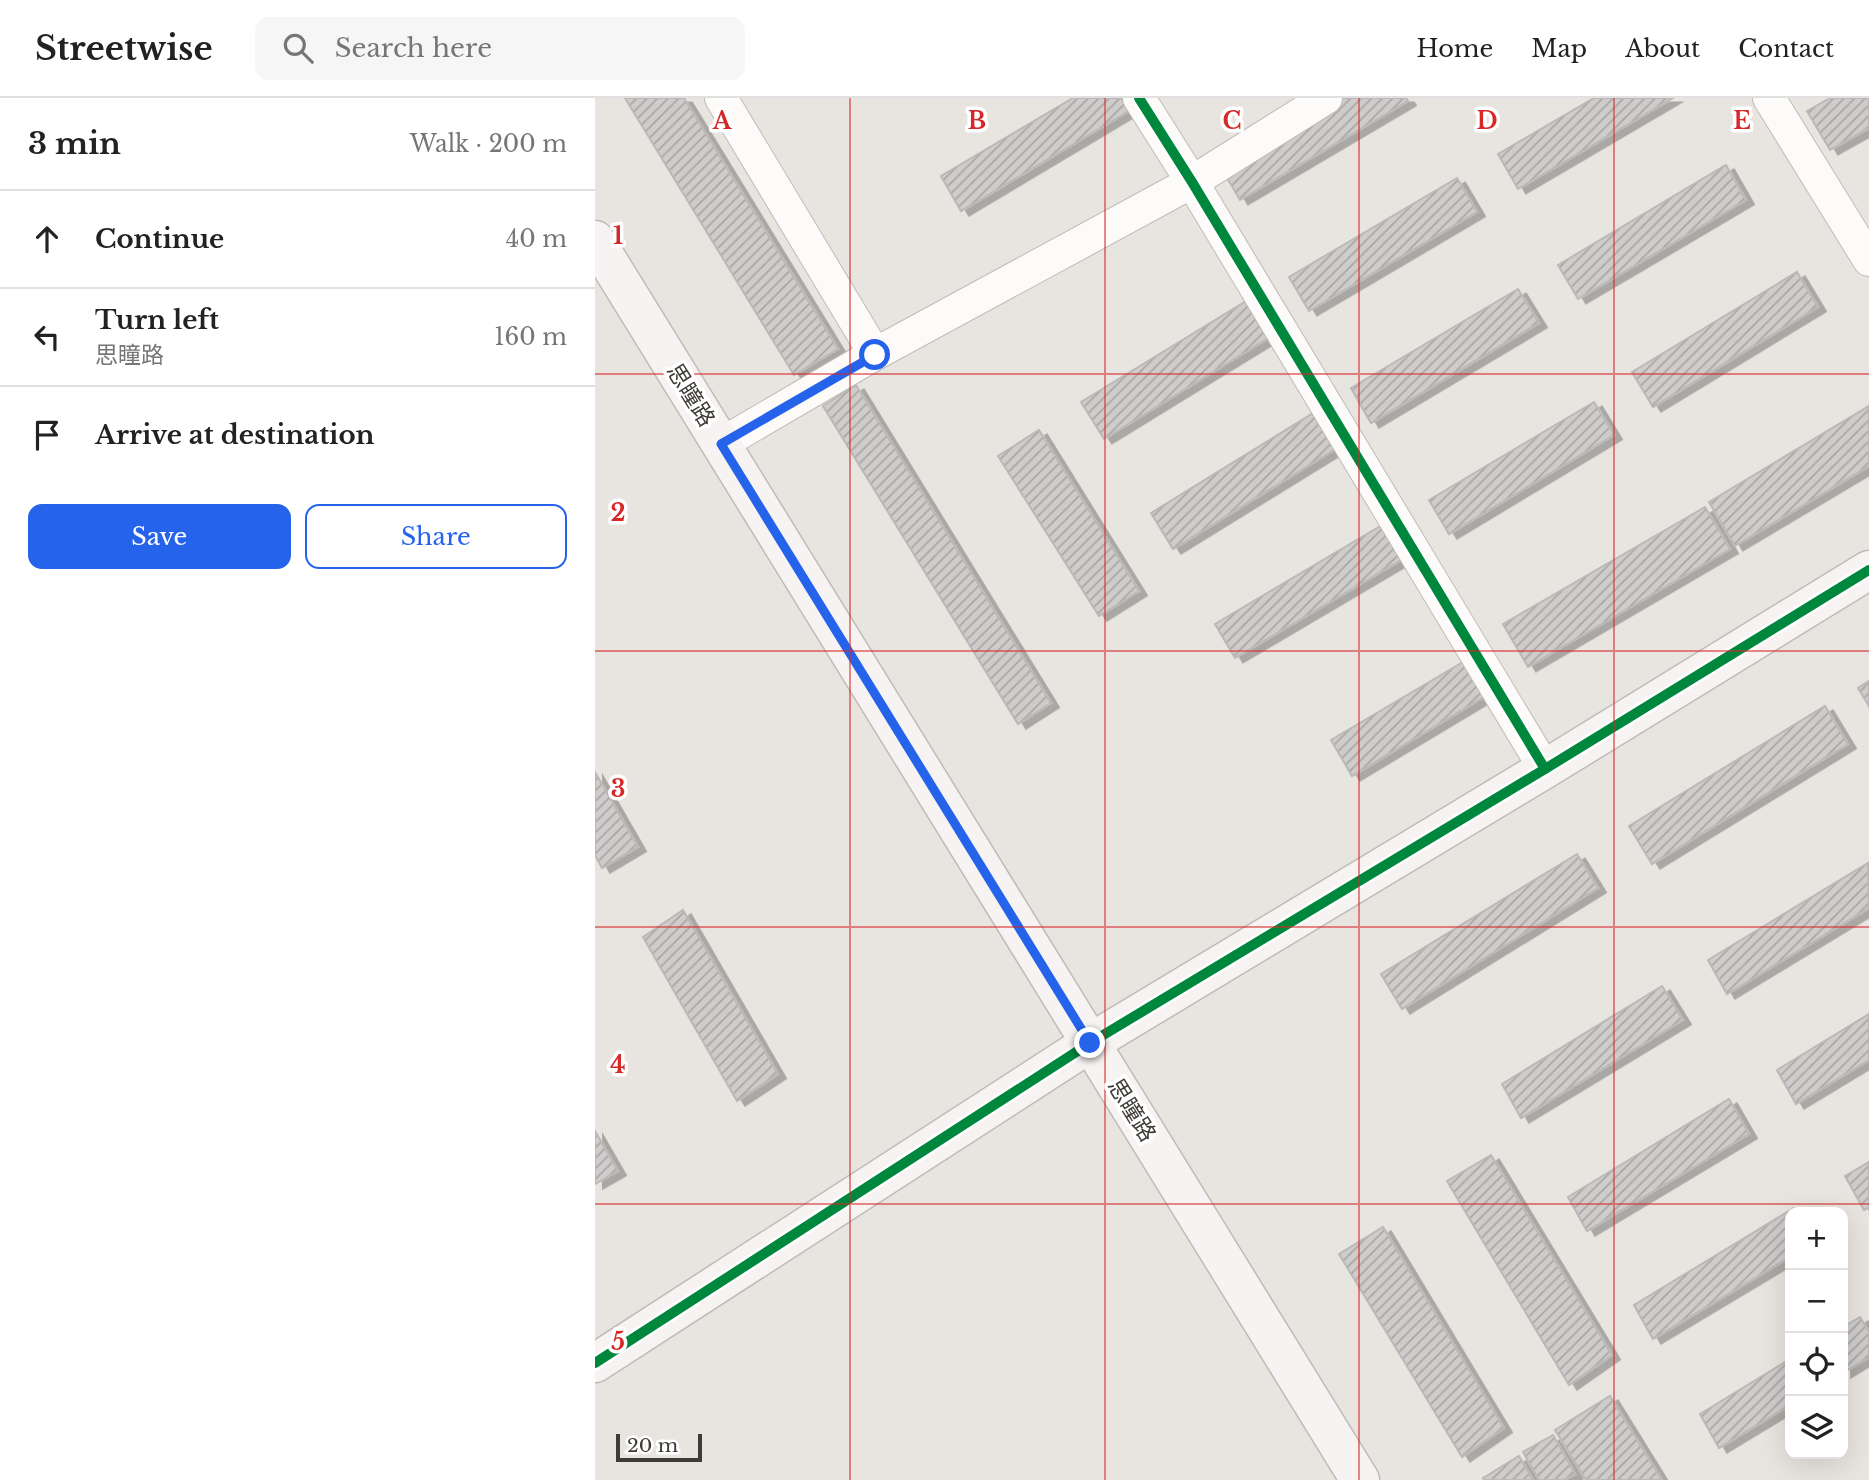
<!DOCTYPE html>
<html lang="en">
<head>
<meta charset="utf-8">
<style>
  :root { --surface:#fff; --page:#f6f6f6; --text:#222; --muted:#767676; --line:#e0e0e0; --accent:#2563eb }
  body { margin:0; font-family:"Libre Baskerville","Noto Sans SC",serif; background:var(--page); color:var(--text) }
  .controls { position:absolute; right:21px; bottom:21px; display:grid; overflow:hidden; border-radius:14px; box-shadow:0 7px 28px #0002 }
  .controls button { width:63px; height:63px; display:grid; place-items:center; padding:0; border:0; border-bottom:2px solid var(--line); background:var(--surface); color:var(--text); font:35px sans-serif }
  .scale { position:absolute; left:21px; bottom:18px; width:86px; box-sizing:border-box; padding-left:7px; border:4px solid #3f3c38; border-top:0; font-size:19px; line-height:24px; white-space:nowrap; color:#3f3c38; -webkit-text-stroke:5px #fff; paint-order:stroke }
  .stop { position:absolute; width:21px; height:21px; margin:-16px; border:5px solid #2563eb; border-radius:50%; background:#fff }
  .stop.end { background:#2563eb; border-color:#fff; box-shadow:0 2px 7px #0008 }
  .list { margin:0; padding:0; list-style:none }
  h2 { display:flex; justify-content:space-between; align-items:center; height:91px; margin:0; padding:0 28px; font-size:30px }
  h2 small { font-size:23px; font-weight:400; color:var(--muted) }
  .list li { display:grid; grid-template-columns:46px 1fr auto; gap:21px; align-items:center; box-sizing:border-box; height:98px; padding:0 28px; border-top:2px solid var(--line) }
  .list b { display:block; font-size:26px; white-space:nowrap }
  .list p { margin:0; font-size:23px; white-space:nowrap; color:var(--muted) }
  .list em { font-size:23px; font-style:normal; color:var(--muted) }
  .actions { display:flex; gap:14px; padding:21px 28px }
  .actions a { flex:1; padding:16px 0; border:2px solid var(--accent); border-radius:14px; text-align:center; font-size:24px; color:var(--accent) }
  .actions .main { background:var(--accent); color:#fff }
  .icon { flex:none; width:38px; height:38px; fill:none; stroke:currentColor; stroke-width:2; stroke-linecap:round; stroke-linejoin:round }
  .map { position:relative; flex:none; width:1274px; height:1382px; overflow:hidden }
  header { display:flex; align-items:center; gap:42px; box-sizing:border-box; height:98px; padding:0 35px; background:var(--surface); border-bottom:2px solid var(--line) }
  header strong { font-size:33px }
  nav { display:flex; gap:38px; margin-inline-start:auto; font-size:24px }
  .search { width:490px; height:63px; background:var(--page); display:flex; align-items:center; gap:18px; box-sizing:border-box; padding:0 24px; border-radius:14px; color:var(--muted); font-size:26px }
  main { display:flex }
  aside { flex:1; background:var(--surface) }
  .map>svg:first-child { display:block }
  .building { fill:url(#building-hatch); stroke:#bbb9b7; stroke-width:2; filter:url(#shadow) }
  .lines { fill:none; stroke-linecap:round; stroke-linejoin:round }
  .street-casing { stroke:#bfbcb8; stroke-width:34 }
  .secondary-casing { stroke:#bfbcb8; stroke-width:41 }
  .street { stroke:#fcfbfa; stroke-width:32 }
  .secondary { stroke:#f6f3f2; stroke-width:38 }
  .cycleway-casing { stroke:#fff; stroke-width:15 }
  .cycleway { stroke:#00873e; stroke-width:10 }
  .route { stroke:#2563eb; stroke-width:9 }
  .grid { fill:none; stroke:#d62828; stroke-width:2; stroke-opacity:0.55 }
  .labels { text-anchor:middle; stroke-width:7; stroke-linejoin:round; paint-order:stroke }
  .street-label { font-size:23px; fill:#3f3c38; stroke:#fff }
  .grid-label { font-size:23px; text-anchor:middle; font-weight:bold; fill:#d62828; stroke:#fff; stroke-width:7; stroke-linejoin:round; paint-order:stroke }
</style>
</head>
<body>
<header>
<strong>Streetwise</strong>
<div class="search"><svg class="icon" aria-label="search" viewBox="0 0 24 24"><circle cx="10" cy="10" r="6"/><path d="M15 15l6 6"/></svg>Search here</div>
<nav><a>Home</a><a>Map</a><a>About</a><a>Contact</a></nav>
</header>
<main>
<aside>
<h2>3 min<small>Walk · 200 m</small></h2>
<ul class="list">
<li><svg class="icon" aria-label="ahead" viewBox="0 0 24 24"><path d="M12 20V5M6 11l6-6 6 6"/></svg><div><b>Continue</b></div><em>40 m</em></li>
<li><svg class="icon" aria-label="left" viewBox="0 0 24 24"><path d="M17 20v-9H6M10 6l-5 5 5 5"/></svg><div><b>Turn left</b><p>思瞳路</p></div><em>160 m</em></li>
<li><svg class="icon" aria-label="arrive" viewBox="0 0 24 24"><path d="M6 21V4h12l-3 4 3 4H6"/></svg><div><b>Arrive at destination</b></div></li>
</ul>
<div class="actions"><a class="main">Save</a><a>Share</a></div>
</aside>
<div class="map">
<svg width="1274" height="1382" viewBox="0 0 1274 1382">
  <defs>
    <pattern id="building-hatch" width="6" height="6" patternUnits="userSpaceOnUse" patternTransform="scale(1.75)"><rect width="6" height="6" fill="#cfcccb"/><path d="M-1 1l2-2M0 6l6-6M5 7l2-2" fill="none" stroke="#a9a7a6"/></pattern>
    <filter id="shadow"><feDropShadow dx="8" dy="4.5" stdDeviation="0" flood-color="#0004"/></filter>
  </defs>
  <rect width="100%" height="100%" fill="#e8e4df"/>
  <!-- building -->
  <g class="building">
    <path d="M30,0H89L243,251L199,277Z"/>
    <path d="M478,0H526L534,13L366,113L346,78Z"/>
    <path d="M739,0H811L813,3L645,102L625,68Z"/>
    <path d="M999,0H1078L923,91L903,56Z"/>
    <path d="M1235,0H1274V30L1235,52L1212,13Z"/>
    <path d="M1131,67L1151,102L983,201L963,167Z"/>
    <path d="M862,80L882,114L714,213L694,179Z"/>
    <path d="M1202,174L1223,209L1058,309L1037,274Z"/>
    <path d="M923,191L944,225L776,325L756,290Z"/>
    <path d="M653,202L675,239L509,341L486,304Z"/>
    <path d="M261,287L456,605L423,626L228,308Z"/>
    <path d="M999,304L1019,337L854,436L834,402Z"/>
    <path d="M1274,308V368L1140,448L1114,404Z"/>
    <path d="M720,314L742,350L578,451L556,415Z"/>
    <path d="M444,332L544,493L504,518L403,358Z"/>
    <path d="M1110,409L1135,451L933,569L908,526Z"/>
    <path d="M787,427L808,461L640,560L620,526Z"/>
    <path d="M873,561L894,596L757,678L736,642Z"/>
    <path d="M1274,583V608L1263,590Z"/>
    <path d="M1230,608L1253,646L1057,766L1034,728Z"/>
    <path d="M0,674L43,749L7,770L0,757Z"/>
    <path d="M982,756L1003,790L807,911L786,876Z"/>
    <path d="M1273,765L1274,810L1132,896L1113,862Z"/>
    <path d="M88,812L183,976L142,1003L48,839Z"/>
    <path d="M1067,888L1088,922L926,1020L907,986Z"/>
    <path d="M1274,916V962L1201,1006L1182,972Z"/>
    <path d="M1134,1001L1154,1036L992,1133L973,1099Z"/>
    <path d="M0,1033L23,1073L0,1086Z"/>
    <path d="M896,1057L1017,1257L974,1287L852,1083Z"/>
    <path d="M1274,1064V1109L1269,1112L1250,1078Z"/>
    <path d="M1199,1110L1202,1114H1195V1159L1058,1241L1039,1207Z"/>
    <path d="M788,1129L909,1330L867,1359L744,1156Z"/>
    <path d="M1265,1219L1274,1234V1259L1248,1275V1229Z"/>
    <path d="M1195,1261V1307L1124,1350L1105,1316Z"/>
    <path d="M1015,1298L1067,1382H991L960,1332Z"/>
    <path d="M958,1337L980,1376L969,1382H944L928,1354Z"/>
    <path d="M924,1358L938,1382H889L888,1380Z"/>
  </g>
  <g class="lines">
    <defs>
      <g id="street">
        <path d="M126,0L280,256"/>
        <path d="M544,0L597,84L950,671"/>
        <path d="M1174,0L1274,162"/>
        <path d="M126,346L280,256L597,84L731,0"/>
      </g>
      <g id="secondary">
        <path d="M0,142L765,1382"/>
        <path d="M0,1265L495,945L950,671L1274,472"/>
      </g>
    </defs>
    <!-- street casing -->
    <use href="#street" class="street-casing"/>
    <!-- secondary casing -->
    <use href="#secondary" class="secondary-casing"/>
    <!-- street -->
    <use href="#street" class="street"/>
    <!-- secondary -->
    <use href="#secondary" class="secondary"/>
    <defs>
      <g id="cycleway">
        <path d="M544,0L597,84L950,671"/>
        <path d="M0,1265L495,945L950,671L1274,472"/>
      </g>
    </defs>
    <!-- cycleway casing -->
    <use href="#cycleway" class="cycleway-casing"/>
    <!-- cycleway -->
    <use href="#cycleway" class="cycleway"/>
  </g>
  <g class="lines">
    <!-- route -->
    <path class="route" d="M280,257L126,346L495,945"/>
  </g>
  <!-- grid -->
  <path class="grid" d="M255,0V1382M510,0V1382M764,0V1382M1019,0V1382M0,276H1274M0,553H1274M0,829H1274M0,1106H1274"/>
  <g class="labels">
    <!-- street labels -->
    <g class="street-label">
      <text transform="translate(96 297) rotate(58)" y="8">思瞳路</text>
      <text transform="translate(537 1012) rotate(58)" y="8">思瞳路</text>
    </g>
  </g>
  <g class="grid-label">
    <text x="127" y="31">A</text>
    <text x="382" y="31">B</text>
    <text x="637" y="31">C</text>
    <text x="892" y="31">D</text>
    <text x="1147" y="31">E</text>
    <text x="23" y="146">1</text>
    <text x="23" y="423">2</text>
    <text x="23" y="699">3</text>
    <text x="23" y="975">4</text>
    <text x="23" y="1252">5</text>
  </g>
</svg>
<div class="controls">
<button>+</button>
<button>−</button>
<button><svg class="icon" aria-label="locate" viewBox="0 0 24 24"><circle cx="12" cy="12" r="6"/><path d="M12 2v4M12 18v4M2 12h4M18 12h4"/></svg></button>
<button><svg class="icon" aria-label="layers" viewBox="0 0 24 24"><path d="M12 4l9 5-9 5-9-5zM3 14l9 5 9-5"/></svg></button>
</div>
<div class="scale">20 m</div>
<div class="stop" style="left:280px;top:257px"></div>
<div class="stop end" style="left:495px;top:945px"></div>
</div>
</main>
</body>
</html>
